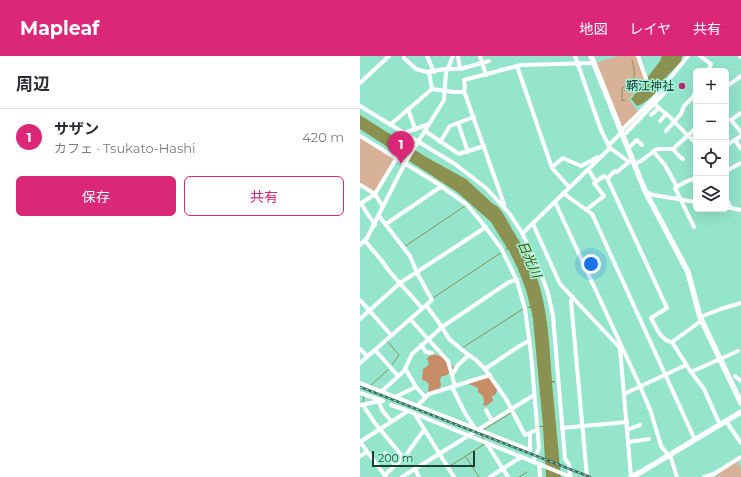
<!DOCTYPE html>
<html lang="ja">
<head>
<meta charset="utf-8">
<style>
  :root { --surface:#fff; --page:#f7f7f7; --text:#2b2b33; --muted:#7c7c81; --line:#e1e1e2; --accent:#db2777 }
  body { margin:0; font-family:Montserrat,"Noto Sans JP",sans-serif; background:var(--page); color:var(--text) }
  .controls { position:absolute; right:12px; top:12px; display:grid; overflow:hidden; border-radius:6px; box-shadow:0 4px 16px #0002 }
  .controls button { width:36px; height:36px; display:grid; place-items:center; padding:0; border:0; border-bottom:1px solid var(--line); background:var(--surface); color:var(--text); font:20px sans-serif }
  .scale { position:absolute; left:12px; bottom:10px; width:103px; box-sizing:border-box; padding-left:4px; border:2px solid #1d3e35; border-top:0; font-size:11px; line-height:14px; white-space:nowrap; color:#1d3e35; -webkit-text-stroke:3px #a2f3da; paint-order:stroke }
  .you { position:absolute; left:231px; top:208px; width:14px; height:14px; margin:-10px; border:3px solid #fff; border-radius:50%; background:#1a73e8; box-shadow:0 0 0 6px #1a73e833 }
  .badge { display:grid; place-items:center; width:26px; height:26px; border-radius:50%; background:var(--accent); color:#fff; font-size:13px; font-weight:700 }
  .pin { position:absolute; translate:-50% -33px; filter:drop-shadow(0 1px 2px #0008) }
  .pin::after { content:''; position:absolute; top:21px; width:14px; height:12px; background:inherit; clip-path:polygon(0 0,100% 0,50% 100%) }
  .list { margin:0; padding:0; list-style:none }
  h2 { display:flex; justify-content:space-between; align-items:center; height:52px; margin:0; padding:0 16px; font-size:17px }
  h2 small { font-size:13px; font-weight:400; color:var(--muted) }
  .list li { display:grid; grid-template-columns:26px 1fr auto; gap:12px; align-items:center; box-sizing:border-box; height:56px; padding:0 16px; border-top:1px solid var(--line) }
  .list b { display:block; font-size:15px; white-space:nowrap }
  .list p { margin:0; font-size:13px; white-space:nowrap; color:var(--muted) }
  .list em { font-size:13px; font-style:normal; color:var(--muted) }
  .actions { display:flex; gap:8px; padding:12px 16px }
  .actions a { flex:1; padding:9px 0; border:1px solid var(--accent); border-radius:6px; text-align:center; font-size:14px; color:var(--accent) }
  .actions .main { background:var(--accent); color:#fff }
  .icon { flex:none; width:22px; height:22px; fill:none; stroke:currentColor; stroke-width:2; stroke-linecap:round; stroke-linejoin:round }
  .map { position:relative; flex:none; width:381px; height:421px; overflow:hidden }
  header { display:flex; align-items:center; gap:24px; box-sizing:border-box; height:56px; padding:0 20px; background:var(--accent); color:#fff }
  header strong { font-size:19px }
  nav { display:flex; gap:22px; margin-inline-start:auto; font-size:14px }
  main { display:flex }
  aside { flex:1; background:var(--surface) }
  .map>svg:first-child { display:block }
  .green { fill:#d8b199 }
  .forest { fill:#c78d67 }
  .water { fill:#8b9150 }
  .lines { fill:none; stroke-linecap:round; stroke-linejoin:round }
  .stream { stroke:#8b9150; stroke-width:1 }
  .street { stroke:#fff; stroke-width:4 }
  .secondary { stroke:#fff; stroke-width:5.5 }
  .rail-casing { stroke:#3d6a5d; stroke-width:2.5 }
  .rail { stroke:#a2f3da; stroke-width:1; stroke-dasharray:3; stroke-linecap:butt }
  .poi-dot { fill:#b32d73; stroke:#a2f3da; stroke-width:1.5 }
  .labels { text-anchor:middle; stroke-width:3; stroke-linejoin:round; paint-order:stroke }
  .poi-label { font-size:12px; fill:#1d3e35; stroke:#a2f3da; text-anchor:end }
  .water-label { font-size:13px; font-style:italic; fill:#4e5200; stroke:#a2f3da }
</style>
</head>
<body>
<header>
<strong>Mapleaf</strong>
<nav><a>地図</a><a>レイヤ</a><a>共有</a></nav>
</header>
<main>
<aside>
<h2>周辺<small></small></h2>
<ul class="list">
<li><span class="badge">1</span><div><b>サザン</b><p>カフェ · Tsukato-Hashi</p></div><em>420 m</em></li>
</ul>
<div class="actions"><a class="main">保存</a><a>共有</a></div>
</aside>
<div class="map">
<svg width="381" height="421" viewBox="0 0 381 421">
  <rect width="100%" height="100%" fill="#95e5cd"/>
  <!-- green -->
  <g class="green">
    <path d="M260,0H278L286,23L269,43L279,57L261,75L234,7Z"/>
    <path d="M0,82L34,103L15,136L0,127Z"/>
    <path d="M377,405L381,413V421H357L355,418Z"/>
  </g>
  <!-- forest -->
  <g class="forest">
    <path d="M73,298C81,299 90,306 94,312C92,316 86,321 82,320L80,323L81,329L79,333L70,336L68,335L69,328L66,325L62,324L63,313L66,311L69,308L67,303L68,301Z"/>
    <path d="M127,317L138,332L135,339L132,340L133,345L126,350L123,349L124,346L123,340L118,336V332L109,328L110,323L117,322Z"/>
  </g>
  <!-- water -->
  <g class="water">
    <path d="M302,0H322L321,6L303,24C302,33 285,48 277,50L271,43L300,5Z"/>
    <path d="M0,59L66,101L106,123L133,148C140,150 145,161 148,166C156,181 166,194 172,209C188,246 189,286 192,325H195V326L192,327L201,421H186L183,371H179V370H183L173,263L171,252H167L170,250C166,230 158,212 148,193L145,195L147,192L131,166L97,136L0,73Z"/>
  </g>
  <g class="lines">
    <!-- stream -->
    <g class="stream">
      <path d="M265,44L262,45V32C276,24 276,19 272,4"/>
      <path d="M44,191L105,150"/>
      <path d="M73,242L142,196"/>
      <path d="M27,285L39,299L32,309"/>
      <path d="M102,292L163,253"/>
      <path d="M129,316L135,324"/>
      <path d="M10,330L30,312"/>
      <path d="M3,346L4,340"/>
      <path d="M123,374L151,357"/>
      <path d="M123,377V384"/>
      <path d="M106,401L119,421"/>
      <path d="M90,410L123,389V387"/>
      <path d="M159,421L167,416"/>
    </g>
    <!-- street -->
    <g class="street">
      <path d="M44,0V2L56,13L67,16L85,13H100L129,5"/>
      <path d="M67,0L74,16"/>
      <path d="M98,0L100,13"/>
      <path d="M120,0L126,19"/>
      <path d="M215,0L241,74L250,92L269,106"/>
      <path d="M278,0L286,23"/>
      <path d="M340,0L351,8L348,15"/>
      <path d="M380,0L381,1"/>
      <path d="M69,16L72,33"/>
      <path d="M0,27L29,0"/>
      <path d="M366,31L381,20"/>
      <path d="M104,35L144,148V152"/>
      <path d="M366,42L367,44L366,46"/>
      <path d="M292,46L311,62L328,80"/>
      <path d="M0,50L95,108L126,132L149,157L161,175L178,210L188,237L193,260L205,403L209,408L210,421"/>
      <path d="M48,53L55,73"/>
      <path d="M381,57L371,64L381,76"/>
      <path d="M291,59L299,52"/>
      <path d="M300,65L306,58"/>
      <path d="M98,67L108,96"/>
      <path d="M30,69L72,33L94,36H103L105,32L104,24L157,10"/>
      <path d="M65,75L99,98L124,90"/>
      <path d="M261,75L293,43L328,0"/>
      <path d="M306,75L321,58L324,50L333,41L336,35"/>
      <path d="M44,77L69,68"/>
      <path d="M266,77L308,33"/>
      <path d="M328,79L336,88"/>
      <path d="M0,80L75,126L106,148L119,163L141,192L157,225L165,253L171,298L179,392L173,406"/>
      <path d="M375,84L381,80"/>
      <path d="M80,86L90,70L114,61"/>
      <path d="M249,89L259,79H263"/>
      <path d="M366,89L375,84L381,93"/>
      <path d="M268,92L277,84L282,89"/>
      <path d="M313,93L320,101L323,103"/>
      <path d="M293,95L305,109L317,131"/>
      <path d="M366,100L367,101"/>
      <path d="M269,106L257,116L255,115L248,122V124L307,252L291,262C296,271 301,285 312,286L341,265"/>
      <path d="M274,108L281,105L297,93H313L336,72"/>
      <path d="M192,111L203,102L221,110L238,101"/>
      <path d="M228,113L236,126"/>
      <path d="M366,115L381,107"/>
      <path d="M0,129L15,138L23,151"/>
      <path d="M209,131L192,112L157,10L162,9L234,7"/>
      <path d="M285,135L293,139L336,146"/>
      <path d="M203,137L232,158L234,162L335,384"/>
      <path d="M366,142L371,152"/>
      <path d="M195,146L280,330L291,356L301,390L309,400"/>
      <path d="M0,148L15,138L36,103"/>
      <path d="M1,148L15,169"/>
      <path d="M366,151L381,154"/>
      <path d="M226,154L244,140L234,127L244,120L248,123"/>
      <path d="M26,168L82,130"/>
      <path d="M173,168L200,228L260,292L271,421"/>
      <path d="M334,171L315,132L325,126L336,122"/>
      <path d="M163,177L250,92"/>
      <path d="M5,185L22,205L29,215L62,252"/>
      <path d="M0,189L7,182L45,107L84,44L86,17L93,0"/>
      <path d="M213,241L211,245L227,421"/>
      <path d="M0,244L31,279"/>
      <path d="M66,249L82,271L89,283L106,297L116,304L125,313L146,343L165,379L174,375"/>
      <path d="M340,261L361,253L381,247"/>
      <path d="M0,263L40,227L126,171"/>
      <path d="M50,263L88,305L95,330"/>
      <path d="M312,286L331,316L344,333L360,369"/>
      <path d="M61,289L66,296L72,297"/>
      <path d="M0,293L7,300"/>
      <path d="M15,294L38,320"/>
      <path d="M0,307L72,244L57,217L50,200L19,160"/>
      <path d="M45,312L56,331L65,341"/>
      <path d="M125,313L161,289L169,285"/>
      <path d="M331,316L378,295"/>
      <path d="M91,317L94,316L98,309L109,299"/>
      <path d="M375,320L381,325"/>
      <path d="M0,327L170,394V377"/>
      <path d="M92,331L105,357L114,371"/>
      <path d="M22,335L44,315L52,298L82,271L149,226L157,224"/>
      <path d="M0,337L23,345"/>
      <path d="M264,338L326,309"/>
      <path d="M35,341L56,331"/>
      <path d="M19,346L22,354L31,365"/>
      <path d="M1,349L20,345"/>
      <path d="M3,349L14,366L43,401"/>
      <path d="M31,349L48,355"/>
      <path d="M58,349L69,338L130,319"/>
      <path d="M126,354L132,365"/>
      <path d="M56,360L94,421"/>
      <path d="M366,365L381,387"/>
      <path d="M202,372L267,366"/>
      <path d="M267,374L280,369"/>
      <path d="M0,386L48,355L211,421"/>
      <path d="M0,386L26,421"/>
      <path d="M268,386L289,383"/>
      <path d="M127,388L148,421"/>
      <path d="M25,397L35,409"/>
      <path d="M310,399L317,421"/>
      <path d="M0,400L7,396"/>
      <path d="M179,408L180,421"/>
      <path d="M55,413L59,421"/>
      <path d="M25,419L46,399L64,374"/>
      <path d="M42,421L174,339"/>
      <path d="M130,421L161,401"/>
      <path d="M344,421L354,418L381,401"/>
    </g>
    <!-- secondary -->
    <g class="secondary">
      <path d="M231,0L285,135L328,216L340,261L381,347"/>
      <path d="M271,421L281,416L381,356"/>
    </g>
    <defs>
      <path id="rail" d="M0,331L230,421"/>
    </defs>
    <!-- rail casing -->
    <use href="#rail" class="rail-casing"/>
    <!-- rail -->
    <use href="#rail" class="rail"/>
  </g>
  <!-- markers -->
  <circle class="poi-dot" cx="322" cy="30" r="4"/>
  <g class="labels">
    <!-- poi labels -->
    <g class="poi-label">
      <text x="314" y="34">鞆江神社</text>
    </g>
    <!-- water labels -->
    <g class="water-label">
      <text transform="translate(170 203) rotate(66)" y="5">日光川</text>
    </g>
  </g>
</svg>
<div class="controls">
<button>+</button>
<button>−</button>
<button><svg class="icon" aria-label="locate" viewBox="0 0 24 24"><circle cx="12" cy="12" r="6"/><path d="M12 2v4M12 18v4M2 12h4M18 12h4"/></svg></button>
<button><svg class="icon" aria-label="layers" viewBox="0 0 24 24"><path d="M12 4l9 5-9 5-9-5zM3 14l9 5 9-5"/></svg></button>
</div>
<div class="scale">200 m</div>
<div class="you"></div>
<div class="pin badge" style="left:41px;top:108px">1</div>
</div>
</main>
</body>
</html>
